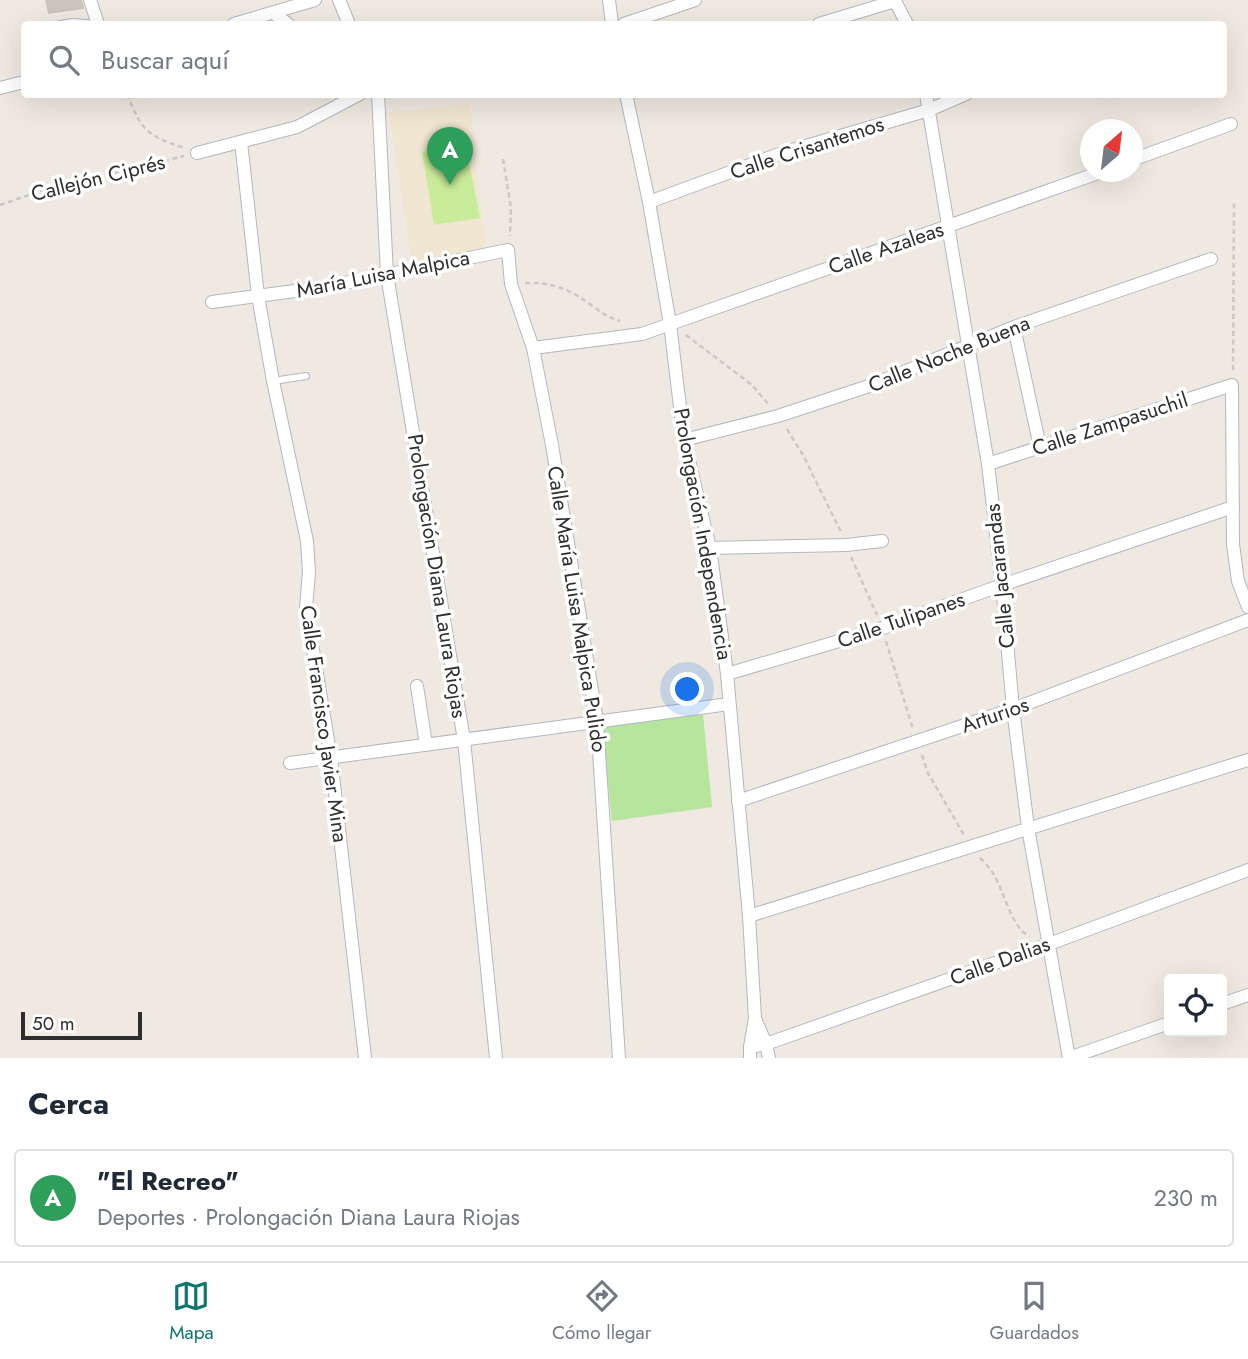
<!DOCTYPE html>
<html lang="es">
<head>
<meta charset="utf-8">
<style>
  :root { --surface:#fff; --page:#f6f6f7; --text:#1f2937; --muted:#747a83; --line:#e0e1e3; --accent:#0f766e }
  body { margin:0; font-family:Jost,sans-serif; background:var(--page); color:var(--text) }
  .controls { position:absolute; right:21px; bottom:21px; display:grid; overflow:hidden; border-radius:7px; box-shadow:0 7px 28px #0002 }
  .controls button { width:63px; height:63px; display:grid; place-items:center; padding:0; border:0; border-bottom:2px solid var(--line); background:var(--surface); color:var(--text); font:35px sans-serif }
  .compass { position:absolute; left:1080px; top:119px; width:63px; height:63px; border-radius:50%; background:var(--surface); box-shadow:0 7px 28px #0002; rotate:28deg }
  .scale { position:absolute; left:21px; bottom:18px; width:121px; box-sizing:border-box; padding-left:7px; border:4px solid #2e2e2e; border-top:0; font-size:19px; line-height:24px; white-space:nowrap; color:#2e2e2e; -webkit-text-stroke:5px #fff; paint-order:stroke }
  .you { position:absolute; left:688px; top:690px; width:24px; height:24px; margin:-18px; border:5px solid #fff; border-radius:50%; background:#1a73e8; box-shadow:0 0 0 10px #1a73e833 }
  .badge { display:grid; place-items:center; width:46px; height:46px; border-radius:50%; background:var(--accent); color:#fff; font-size:23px; font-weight:700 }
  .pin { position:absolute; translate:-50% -58px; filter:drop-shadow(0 2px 4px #0008) }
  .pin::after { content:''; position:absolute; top:37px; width:24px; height:21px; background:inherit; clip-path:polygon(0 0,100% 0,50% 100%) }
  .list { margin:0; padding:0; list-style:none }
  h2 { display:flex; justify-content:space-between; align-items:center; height:91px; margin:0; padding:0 28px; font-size:30px }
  h2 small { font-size:23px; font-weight:400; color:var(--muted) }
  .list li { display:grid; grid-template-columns:46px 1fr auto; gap:21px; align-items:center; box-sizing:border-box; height:98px; margin:0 14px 14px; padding:0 14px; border:2px solid var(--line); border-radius:7px }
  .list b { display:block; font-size:26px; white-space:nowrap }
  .list p { margin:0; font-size:23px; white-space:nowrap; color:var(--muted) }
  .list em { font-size:23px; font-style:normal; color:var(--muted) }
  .icon { flex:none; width:38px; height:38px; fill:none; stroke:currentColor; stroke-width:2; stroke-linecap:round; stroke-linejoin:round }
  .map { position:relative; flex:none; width:1248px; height:1058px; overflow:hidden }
  .search { position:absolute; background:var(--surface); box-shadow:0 7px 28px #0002; left:21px; right:21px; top:21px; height:77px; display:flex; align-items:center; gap:18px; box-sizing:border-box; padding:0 24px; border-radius:7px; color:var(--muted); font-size:26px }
  .sheet { height:203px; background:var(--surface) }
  nav { display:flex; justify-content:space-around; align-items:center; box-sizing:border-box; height:98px; border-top:2px solid var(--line); background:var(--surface); font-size:19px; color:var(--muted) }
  nav a { display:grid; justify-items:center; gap:4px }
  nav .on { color:var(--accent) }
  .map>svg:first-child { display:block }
  .education { fill:#f0e6d1 }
  .green { fill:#b6e59e }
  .pitch { fill:#c9ec9a }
  .building { fill:#cbc7bf; stroke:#cbc5ba; stroke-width:2 }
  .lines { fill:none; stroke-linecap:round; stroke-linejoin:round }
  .service-casing { stroke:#b4b7c1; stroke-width:8 }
  .minor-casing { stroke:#b4b7c1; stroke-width:14 }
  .path { stroke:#c9c9c9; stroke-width:2.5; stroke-dasharray:5 3.5; stroke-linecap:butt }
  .service { stroke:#fff; stroke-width:6 }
  .minor { stroke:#fff; stroke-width:12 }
  .labels { text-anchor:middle; stroke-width:7; stroke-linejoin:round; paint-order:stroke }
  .street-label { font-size:21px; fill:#2e2e2e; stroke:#fff }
</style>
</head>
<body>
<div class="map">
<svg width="1248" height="1058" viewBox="0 0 1248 1058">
  <rect width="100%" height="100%" fill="#efe9e1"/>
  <!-- education -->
  <path class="education" d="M470,104L486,251L412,263L389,113Z"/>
  <!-- green -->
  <path class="green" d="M703,714L712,807L612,821L602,725Z"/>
  <!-- pitch -->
  <path class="pitch" d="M466,147L480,218L434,225L422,152Z"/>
  <!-- building -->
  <path class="building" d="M46,0H81L83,8L49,13Z"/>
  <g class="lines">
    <defs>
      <g id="service">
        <path d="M60,24L73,22L98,24"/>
        <path d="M273,381L306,376"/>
      </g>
      <g id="minor">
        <path d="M90,0L98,24"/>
        <path d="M339,0L349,24"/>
        <path d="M609,0L612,24"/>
        <path d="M273,13L288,24"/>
        <path d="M234,24L315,0"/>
        <path d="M624,24L695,0"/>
        <path d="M819,24L895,1L907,24"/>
        <path d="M0,88L24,82"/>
        <path d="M378,94L387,275L464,740L496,1058"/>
        <path d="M626,94L649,202L670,324L684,440L710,548L727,674L749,916L755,1018L750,1047V1058"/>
        <path d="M926,94L988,464L1002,585L1013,709L1028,828L1069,1058L1169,1023"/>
        <path d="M241,142L258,296L273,381L307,541L309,572L306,608L331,758L365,1058"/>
        <path d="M197,153L297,127L360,94"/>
        <path d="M1132,160L1231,124"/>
        <path d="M649,202L782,153L929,110L966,94"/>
        <path d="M212,302L325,287L508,250L511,284L533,348L552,445L597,721L619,1058"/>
        <path d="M1014,327L1040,447"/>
        <path d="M533,348L642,334L1101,172"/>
        <path d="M684,440L778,416L872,385L1014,327L1211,259"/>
        <path d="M988,464L1232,385L1233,544L1238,581L1248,607"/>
        <path d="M710,548L846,545L882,541"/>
        <path d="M727,674L883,628L1002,585L1233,507"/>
        <path d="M417,686L426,745"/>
        <path d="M290,763L729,704"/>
        <path d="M738,801L1013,709L1248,620"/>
        <path d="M749,916L1248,760"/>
        <path d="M1222,1004L1248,995"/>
        <path d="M755,1019L766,1044L769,1058"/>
        <path d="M750,1047L766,1044L1049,944L1248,870"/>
      </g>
    </defs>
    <!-- service casing -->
    <use href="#service" class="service-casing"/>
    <!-- minor casing -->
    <use href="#minor" class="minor-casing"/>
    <!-- path -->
    <g class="path">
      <path d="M127,94C142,131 147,136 185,148"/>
      <path d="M503,159L511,208L510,236"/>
      <path d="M0,205L43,190L184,156"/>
      <path d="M525,283C551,282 570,289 591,305C601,312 608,318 620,321"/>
      <path d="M686,335L752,385L769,405"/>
      <path d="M1233,370L1234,202"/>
      <path d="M787,429L803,455L841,532"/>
      <path d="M851,557L877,615"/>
      <path d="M886,641L913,729"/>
      <path d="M922,755L928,773L964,835"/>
      <path d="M980,858C985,863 991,869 994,875C1004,891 1012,930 1030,936"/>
    </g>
    <!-- service -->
    <use href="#service" class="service"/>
    <!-- minor -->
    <use href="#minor" class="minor"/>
  </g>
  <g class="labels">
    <!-- street labels -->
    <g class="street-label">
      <text transform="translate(807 148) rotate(-18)" y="7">Calle Crisantemos</text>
      <text transform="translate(98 178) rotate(-14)" y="7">Callejón Ciprés</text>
      <text transform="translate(886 248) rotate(-19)" y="7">Calle Azaleas</text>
      <text transform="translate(383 274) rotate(-11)" y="7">María Luisa Malpica</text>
      <text transform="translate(949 354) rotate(-22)" y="7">Calle Noche Buena</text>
      <text transform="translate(1110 424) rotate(-18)" y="7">Calle Zampasuchil</text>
      <text transform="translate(703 534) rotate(80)" y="7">Prolongación Independencia</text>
      <text transform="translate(437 576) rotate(81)" y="7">Prolongación Diana Laura Riojas</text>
      <text transform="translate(1000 576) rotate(-96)" y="7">Calle Jacarandas</text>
      <text transform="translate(577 609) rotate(81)" y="7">Calle María Luisa Malpica Pulido</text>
      <text transform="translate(901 620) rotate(-19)" y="7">Calle Tulipanes</text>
      <text transform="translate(995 715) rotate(-19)" y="7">Arturios</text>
      <text transform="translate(324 724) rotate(82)" y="7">Calle Francisco Javier Mina</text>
      <text transform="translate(1000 961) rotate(-20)" y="7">Calle Dalias</text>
    </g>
  </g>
</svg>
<div class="controls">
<button><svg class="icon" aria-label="locate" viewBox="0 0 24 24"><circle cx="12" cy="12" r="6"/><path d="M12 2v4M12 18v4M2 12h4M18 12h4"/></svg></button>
</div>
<svg class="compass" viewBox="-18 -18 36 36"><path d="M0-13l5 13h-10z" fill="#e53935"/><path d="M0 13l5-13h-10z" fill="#747a83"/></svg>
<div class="scale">50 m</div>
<div class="you"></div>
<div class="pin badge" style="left:450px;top:185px;background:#2e9e5b">A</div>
<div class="search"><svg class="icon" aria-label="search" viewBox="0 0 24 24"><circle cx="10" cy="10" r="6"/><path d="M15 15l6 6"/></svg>Buscar aquí</div>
</div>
<section class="sheet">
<h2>Cerca<small></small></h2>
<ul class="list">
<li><span class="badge" style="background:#2e9e5b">A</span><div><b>&quot;El Recreo&quot;</b><p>Deportes · Prolongación Diana Laura Riojas</p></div><em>230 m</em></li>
</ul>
</section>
<nav>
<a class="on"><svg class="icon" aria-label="map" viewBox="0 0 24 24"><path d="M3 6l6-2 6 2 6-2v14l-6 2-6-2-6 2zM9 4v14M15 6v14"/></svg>Mapa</a>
<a><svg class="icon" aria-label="directions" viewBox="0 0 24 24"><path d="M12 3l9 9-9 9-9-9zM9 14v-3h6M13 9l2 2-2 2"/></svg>Cómo llegar</a>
<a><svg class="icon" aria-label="saved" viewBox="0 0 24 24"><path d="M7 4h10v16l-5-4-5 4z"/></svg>Guardados</a>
</nav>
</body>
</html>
